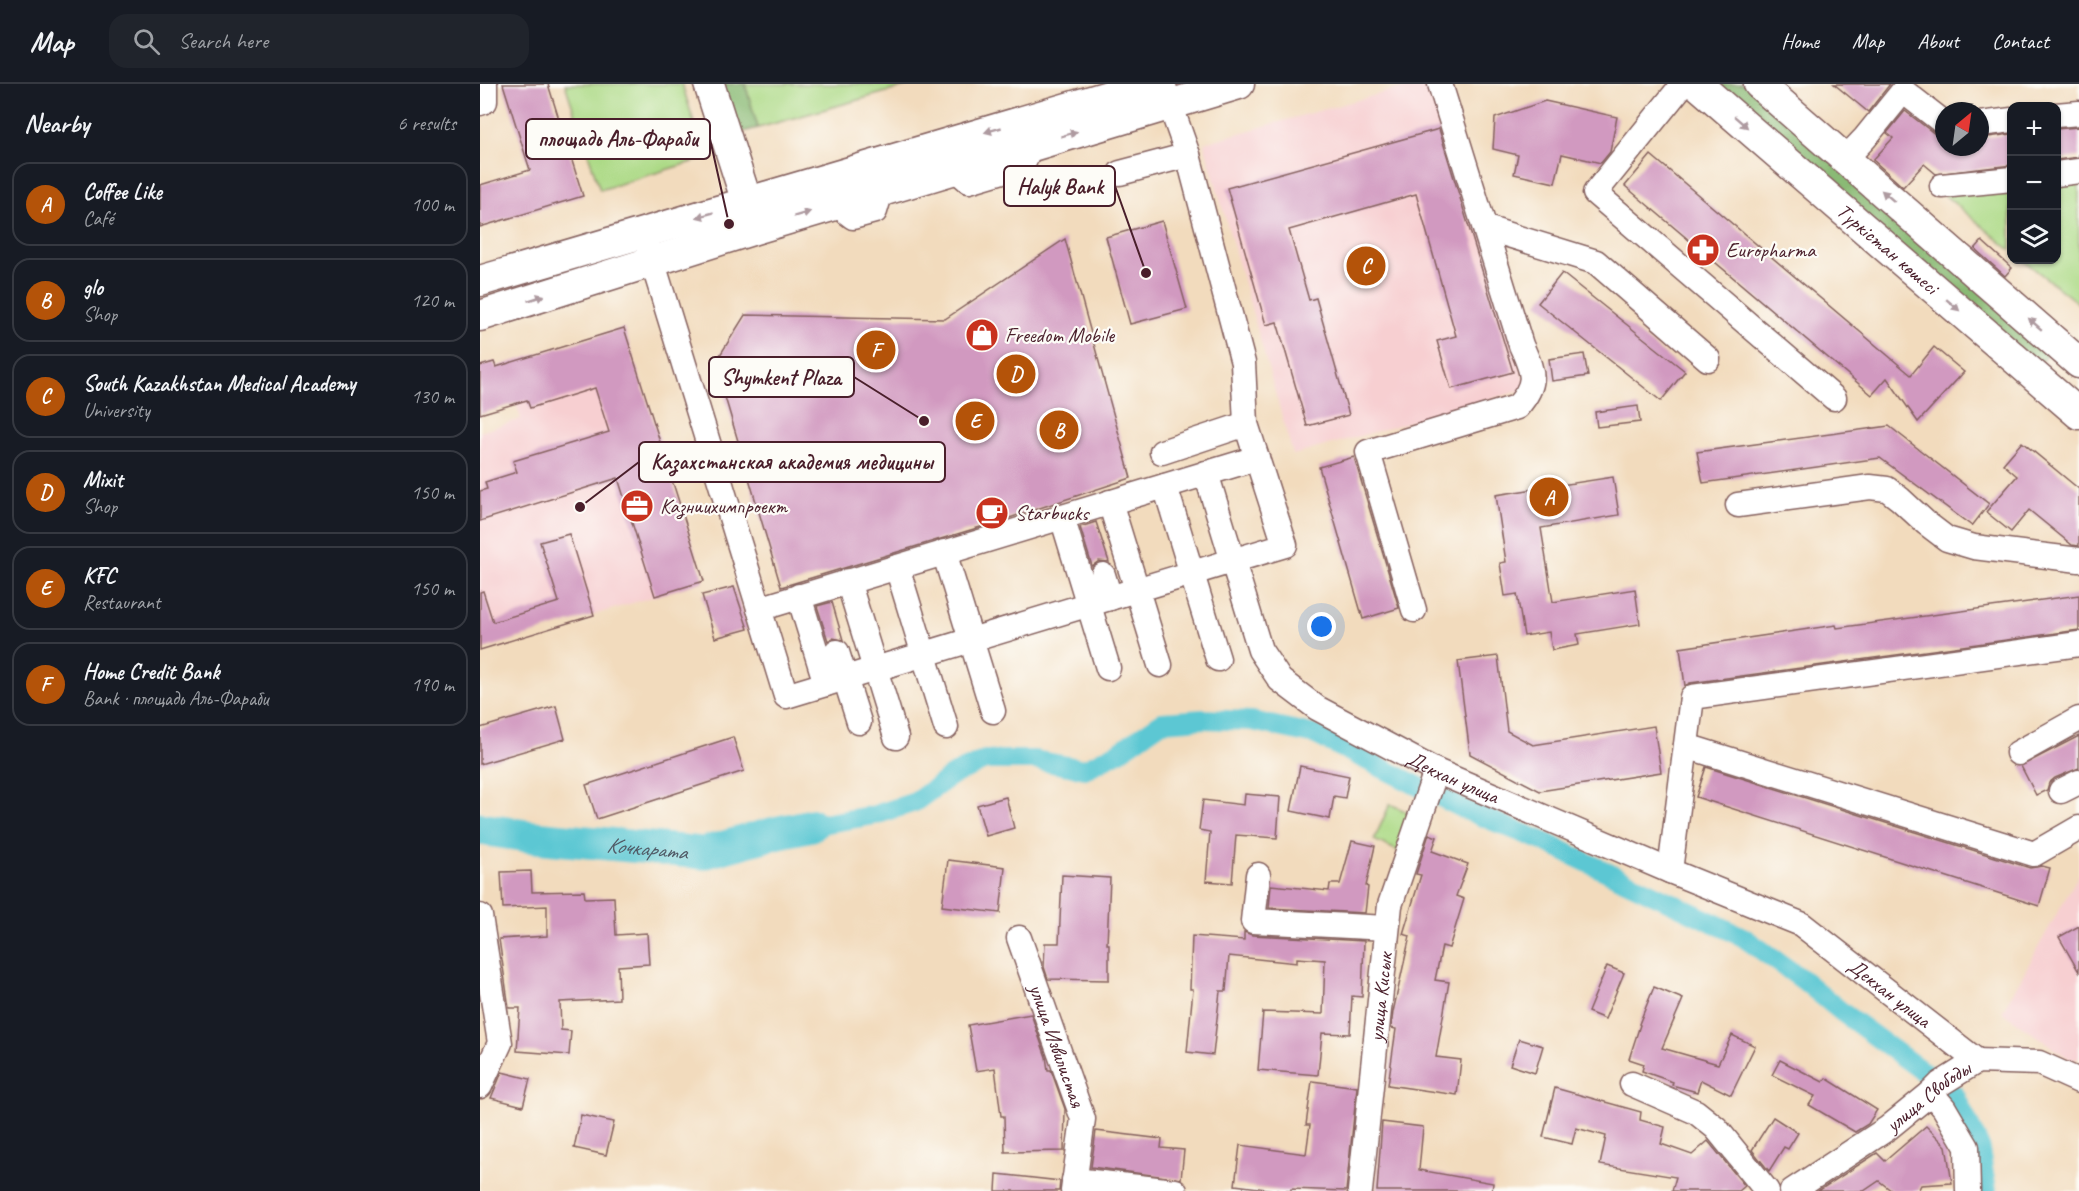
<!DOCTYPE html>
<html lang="en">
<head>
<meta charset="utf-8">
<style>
  :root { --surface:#171b24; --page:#20242c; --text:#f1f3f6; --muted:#9ea1a6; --line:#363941; --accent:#b45309 }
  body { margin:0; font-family:Caveat,sans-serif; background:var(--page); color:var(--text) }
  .controls { position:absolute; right:18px; top:18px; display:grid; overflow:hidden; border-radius:12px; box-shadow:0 2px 4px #0004 }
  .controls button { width:54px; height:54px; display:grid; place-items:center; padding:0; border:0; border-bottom:2px solid var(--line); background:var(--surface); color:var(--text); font:30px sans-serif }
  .compass { position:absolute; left:1455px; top:18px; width:54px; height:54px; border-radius:50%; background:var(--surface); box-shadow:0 2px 4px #0004; rotate:29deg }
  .you { position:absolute; left:842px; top:543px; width:21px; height:21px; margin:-15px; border:4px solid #fff; border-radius:50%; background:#1a73e8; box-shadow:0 0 0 9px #1a73e833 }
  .badge { display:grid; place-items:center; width:39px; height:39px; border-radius:50%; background:var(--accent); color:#fff; font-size:20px; font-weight:700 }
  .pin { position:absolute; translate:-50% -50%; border:3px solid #fff; box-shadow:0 2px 6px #0006 }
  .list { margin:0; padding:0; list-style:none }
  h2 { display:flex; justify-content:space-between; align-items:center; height:78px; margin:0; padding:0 24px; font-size:26px }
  h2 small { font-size:20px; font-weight:400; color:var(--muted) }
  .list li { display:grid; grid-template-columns:39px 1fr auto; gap:18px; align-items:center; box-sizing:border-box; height:84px; margin:0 12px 12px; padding:0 12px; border:2px solid var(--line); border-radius:18px }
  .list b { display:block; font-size:22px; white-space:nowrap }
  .list p { margin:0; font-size:20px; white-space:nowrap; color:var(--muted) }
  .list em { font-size:20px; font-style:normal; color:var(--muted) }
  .icon { flex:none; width:33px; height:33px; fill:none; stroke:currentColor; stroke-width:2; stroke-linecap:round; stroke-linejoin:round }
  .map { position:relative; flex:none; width:1599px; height:1107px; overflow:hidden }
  header { display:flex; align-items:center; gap:36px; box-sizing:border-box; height:84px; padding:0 30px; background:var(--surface); border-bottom:2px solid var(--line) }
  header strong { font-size:28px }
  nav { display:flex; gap:33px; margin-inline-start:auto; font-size:21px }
  .search { width:420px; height:54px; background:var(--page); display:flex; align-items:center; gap:15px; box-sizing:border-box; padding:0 21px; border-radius:18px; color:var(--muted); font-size:22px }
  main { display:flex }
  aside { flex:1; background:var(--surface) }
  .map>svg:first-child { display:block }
  .built { fill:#f7cfd1 }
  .green { fill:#adda87; stroke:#7c7c59; stroke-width:1.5 }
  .forest { fill:#8aba74; stroke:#6a6c50; stroke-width:1.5 }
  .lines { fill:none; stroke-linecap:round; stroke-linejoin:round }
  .canal { stroke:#5bc7d3; stroke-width:20 }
  .river { stroke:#5bc7d3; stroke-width:33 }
  .building { fill:#d199c0 }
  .minor-casing { stroke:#85615e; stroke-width:27 }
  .major-casing { stroke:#85615e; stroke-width:33 }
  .minor { stroke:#fff; stroke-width:24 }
  .major { stroke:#fff; stroke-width:30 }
  .oneway { fill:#ae9aa0 }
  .labels { text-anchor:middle; stroke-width:4.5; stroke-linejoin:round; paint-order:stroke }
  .street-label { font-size:21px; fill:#4a1f2b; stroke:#fdfcf7 }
  .poi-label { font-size:21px; fill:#4a1f2b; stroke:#fdfcf7; text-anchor:start }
  .water-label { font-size:22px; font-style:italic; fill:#505a66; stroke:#fdfcf7 }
  .leader { fill:none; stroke:#4a1f2b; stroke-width:2 }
  .callout-dot { fill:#4a1f2b; stroke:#fdfcf7; stroke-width:2 }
  .callout { fill:#fdfcf7; stroke:#4a1f2b; stroke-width:2 }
  .callout-label { font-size:22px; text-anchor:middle; font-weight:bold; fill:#4a1f2b }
</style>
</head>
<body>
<header>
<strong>Map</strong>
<div class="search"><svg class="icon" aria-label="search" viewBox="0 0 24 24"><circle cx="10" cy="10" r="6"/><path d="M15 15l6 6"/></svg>Search here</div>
<nav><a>Home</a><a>Map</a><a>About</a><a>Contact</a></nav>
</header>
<main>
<aside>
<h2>Nearby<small>6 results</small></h2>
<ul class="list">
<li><span class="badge">A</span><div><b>Coffee Like</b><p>Café</p></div><em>100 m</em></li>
<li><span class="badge">B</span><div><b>glo</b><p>Shop</p></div><em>120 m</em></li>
<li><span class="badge">C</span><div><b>South Kazakhstan Medical Academy</b><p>University</p></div><em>130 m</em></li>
<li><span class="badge">D</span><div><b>Mixit</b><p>Shop</p></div><em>150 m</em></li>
<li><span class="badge">E</span><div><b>KFC</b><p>Restaurant</p></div><em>150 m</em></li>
<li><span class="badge">F</span><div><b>Home Credit Bank</b><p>Bank · площадь Аль-Фараби</p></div><em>190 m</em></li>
</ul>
</aside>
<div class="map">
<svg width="1599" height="1107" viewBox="0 0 1599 1107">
  <rect width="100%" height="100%" fill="#fdfcf7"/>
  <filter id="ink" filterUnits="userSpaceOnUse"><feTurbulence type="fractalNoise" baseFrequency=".0167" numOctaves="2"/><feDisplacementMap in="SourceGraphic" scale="12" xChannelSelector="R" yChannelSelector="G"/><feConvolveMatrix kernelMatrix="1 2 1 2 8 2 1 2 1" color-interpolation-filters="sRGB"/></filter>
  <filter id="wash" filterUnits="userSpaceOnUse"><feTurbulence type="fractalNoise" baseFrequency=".008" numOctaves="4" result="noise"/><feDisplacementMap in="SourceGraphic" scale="24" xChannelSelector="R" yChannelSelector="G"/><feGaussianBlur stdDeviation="1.35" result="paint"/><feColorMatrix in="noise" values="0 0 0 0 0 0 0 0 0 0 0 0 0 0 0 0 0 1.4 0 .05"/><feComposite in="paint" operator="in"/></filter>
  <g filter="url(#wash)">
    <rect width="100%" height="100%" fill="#f2dbbd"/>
    <!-- built -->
    <g class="built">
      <path d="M935,0H960L1047,305L813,371L724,59Z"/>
      <path d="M144,244L224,497L0,566V348L41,335L24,280Z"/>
      <path d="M1599,790V973L1592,977L1522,928Z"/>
    </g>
    <!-- green -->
    <g class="green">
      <path d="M85,0H202L225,74L120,106Z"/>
      <path d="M265,0H435L278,44Z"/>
      <path d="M1599,95V220L1543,176H1576L1577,97Z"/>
      <path d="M1531,102V166L1462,109Z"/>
      <path d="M910,720L934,731L918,767L894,756Z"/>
    </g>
    <!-- forest -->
    <g class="forest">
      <path d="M235,0H265L278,44L251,51Z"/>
      <path d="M1223,0H1268L1576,261L1554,287Z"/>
    </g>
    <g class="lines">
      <!-- canal -->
      <path class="canal" d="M330,742L395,731L435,718L471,692L505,676H554L605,685L640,667L682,638L723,635L772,637L836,651L988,727L1060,756L1263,853L1323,896L1363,929L1475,1011L1499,1061L1507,1107"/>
      <!-- river -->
      <path class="river" id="s1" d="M0,745L54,753L223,769L295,749L332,741"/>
    </g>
    <g id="blocks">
      <!-- building -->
      <g class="building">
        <path d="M23,0H68L103,112L0,143V101L50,86Z"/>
        <path d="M1354,0H1410L1388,28Z"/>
        <path d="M1065,17L1137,33L1130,68L1121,79L1082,70L1075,99L1034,90L1038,71L1013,65L1015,34Z"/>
        <path d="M1425,27L1455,50L1464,53V63H1500V54L1532,50V81L1456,90L1444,80L1423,103L1393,76L1413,54L1407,49Z"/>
        <path d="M1599,43V73L1576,76V45Z"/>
        <path d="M959,45L1033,288L971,305L957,257L976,252L936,110L809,146L829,216L836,214L869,331L827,342L797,238L786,241L747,104Z"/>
        <path d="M1171,71L1431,291L1454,263L1484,288L1438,338L1407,294L1392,311L1145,102Z"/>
        <path d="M682,137L707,225L650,240L626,153Z"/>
        <path d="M585,155L651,394L517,438L301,503L235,279L265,231L465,235Z"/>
        <path d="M1502,157L1532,184L1525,192L1495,165Z"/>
        <path d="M1082,189L1205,287L1181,317L1058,219Z"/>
        <path d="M144,244L224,497L175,512L138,394L0,437V407L7,405L5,398L37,388L33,377L129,348L115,304L50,324L47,316L0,330V282L14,278L16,283Z"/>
        <path d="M1104,270L1108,292L1072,297L1069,275Z"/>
        <path d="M1158,322L1160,338L1117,343L1115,328Z"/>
        <path d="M1409,342L1509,420L1492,442L1400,374L1223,399L1217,368Z"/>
        <path d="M1542,358L1599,405V462L1592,461L1549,426L1531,448L1506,428L1537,392L1523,380Z"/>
        <path d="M874,373L919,524L883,535L839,383Z"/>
        <path d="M1133,393L1139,431L1061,444L1073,518L1155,505L1160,540L1097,550L1099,561L1072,566L1069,548L1044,552L1037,510L1025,512L1020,479L1026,478L1016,411Z"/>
        <path d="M616,438L629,478L619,477L612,482L600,443Z"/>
        <path d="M89,450L114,531L0,566V508L3,507L13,538L79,518L60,458Z"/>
        <path d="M254,503L268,545L235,554L222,511Z"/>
        <path d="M1599,511V546L1210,599L1205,602L1200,564L1356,541L1357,544Z"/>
        <path d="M352,518L363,556L353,554L348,557L337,522Z"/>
        <path d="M1018,572L1027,647L1053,661L1174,642L1181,688L1060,707L990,670L978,577Z"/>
        <path d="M76,622L85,655L0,680V644Z"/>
        <path d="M1599,652V684L1575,694L1569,699L1567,706L1556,711L1541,682Z"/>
        <path d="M253,653L264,687L117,735L106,701Z"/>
        <path d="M820,682L869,692L865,714L854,712L850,735L811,727Z"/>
        <path d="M1226,683L1550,784L1562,782L1570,784L1559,822L1216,713Z"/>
        <path d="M765,710L800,713L797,754L756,751L752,799L726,797L730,748L719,746L723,716L764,721Z"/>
        <path d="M526,713L534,744L506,752L497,721Z"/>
        <path d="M949,750L957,753L952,767L988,780L976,812L984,815L969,864L962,862L955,896L969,898L956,973L981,976L977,1011L908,1001L916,945L911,944L913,928L930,852L923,850L941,791L936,790Z"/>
        <path d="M872,757L895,762L886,802L888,803L885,829L789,824L791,801L849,807L850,800H860Z"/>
        <path d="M468,776L525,783L520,829L462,822Z"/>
        <path d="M51,787L52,808L104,807L105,814L134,813L136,851L167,849L169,880L138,882L139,915L80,918L81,946L91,947L89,971L37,967L40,924H29L19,855L67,852V822L23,824L21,788Z"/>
        <path d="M582,791L630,794L627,860H629V896L568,895L564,883L565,859H579Z"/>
        <path d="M1599,842V888L1579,853Z"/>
        <path d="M764,848L772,851L884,857L882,913L872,912L870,950L842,949L838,991L778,986L783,928L843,930L845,876L817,874V879L749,872L746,907H740L733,971L707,968L713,905H710L712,852L764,856Z"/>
        <path d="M1127,882L1144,889L1125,935L1108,928Z"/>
        <path d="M1174,903L1203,915L1182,964L1238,980L1252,951L1275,962L1251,1011L1221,996L1217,1008L1192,1001L1193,998L1162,987L1164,980L1149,975L1160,941L1159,940Z"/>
        <path d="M551,930L566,973L568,986H571L585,1025L584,1067L525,1068L524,1032H521L515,984L496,987L488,941Z"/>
        <path d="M1039,955L1063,962L1055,989L1030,981Z"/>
        <path d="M1300,976L1343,998L1346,994L1397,1026L1388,1040L1375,1048L1329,1021L1335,1012L1292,991Z"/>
        <path d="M22,988L50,995L43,1022L11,1014Z"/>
        <path d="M832,997L877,1003L866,1107L811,1105V1107H802L755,1101L760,1061L826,1070L830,1041H826Z"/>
        <path d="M1075,1004L1161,1028L1160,1036L1185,1043L1181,1060L1212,1071L1228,1057L1265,1102L1259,1107H1192L1196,1093L1120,1081L1126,1052L1096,1044L1092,1060L1063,1053Z"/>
        <path d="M101,1031L134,1038L126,1071L94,1064Z"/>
        <path d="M1293,1033L1318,1049L1308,1065L1304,1063L1289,1087L1272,1066Z"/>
        <path d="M902,1038L943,1043L939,1086L1013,1099L1012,1107H897Z"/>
        <path d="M1446,1042L1466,1062L1472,1099L1441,1101L1438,1107H1412L1399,1097L1384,1107H1338L1397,1069L1405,1077Z"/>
        <path d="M616,1047L682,1055L681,1064L704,1066L701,1095L611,1083Z"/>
        <path d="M517,1090L580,1097L579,1107H516Z"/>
      </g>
    </g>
  </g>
  <g filter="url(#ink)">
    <use href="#blocks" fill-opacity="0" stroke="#85615e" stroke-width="1.5"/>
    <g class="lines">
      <defs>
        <g id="minor">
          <path d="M1203,0L1115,109L1354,314"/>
          <path d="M0,19L5,17V0"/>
          <path d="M1576,31L1599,29"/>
          <path d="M1500,40L1532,36"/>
          <path d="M1365,75L1385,54L1423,7L1464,39"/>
          <path d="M474,84L489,97L543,81L550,61"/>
          <path d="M640,89L708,71"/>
          <path d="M1576,90L1599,87"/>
          <path d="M1462,102L1532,95"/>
          <path d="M356,120L373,133L395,127L401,107"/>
          <path d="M1006,144L1116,178L1228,275"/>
          <path d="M168,163L306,612L805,461L766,340L763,279L708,71L683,0"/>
          <path d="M682,368L766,340"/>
          <path id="s2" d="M726,389L780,566L800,596L837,624L956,687L1190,787L1321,840L1497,977"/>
          <path d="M685,402L738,575"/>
          <path d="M630,418L680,581"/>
          <path d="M1258,421L1390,403L1407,405L1420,415L1446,439L1467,455L1494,463L1599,476"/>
          <path d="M582,433L628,584"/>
          <path d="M464,468L513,627"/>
          <path d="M417,483L466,643"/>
          <path d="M623,491L630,514"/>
          <path d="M368,497L416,653"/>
          <path d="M319,512L346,600"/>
          <path d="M279,525L777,374"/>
          <path d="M934,526L888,368L1037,323C1059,298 1053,289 1041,261L960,0"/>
          <path d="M357,568L379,638"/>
          <path d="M1206,662L1554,770L1599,744"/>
          <path d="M1538,669L1599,635"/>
          <path d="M1581,707L1599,698"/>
          <path d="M1190,787L1212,613L1599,560"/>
          <path d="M778,791L773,837L907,844"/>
          <path d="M0,832L20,959L0,1002"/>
          <path id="s3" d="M539,854L603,1035L593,1107"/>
          <path d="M1152,1000L1216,1028L1236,1044L1287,1107"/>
          <path d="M1451,1009L1464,1024L1487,1063L1488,1107"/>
          <path d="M594,1096L695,1107"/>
          <path id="s4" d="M880,1107L910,821L956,687"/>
          <path id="s5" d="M1312,1107L1408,1044L1451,1009L1460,1000L1497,977L1559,979L1599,997"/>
        </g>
        <g id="major">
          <path d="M229,0L273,137"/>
          <path id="s6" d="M1217,0L1599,330"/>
          <path d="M1279,0L1599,279"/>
          <path d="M0,197L669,0"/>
          <path d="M0,232L275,145L759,0"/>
        </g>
      </defs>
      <!-- minor casing -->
      <use href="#minor" class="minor-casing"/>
      <!-- major casing -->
      <use href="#major" class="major-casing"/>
      <!-- minor -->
      <use href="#minor" class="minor"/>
      <!-- major -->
      <use href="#major" class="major"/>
    </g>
    <!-- one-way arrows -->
    <defs><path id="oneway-solid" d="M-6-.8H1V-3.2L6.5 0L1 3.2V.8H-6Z" transform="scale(1.5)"/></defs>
    <g class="oneway">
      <use href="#oneway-solid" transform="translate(1261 38) rotate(41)"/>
      <use href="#oneway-solid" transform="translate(513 46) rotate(164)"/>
      <use href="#oneway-solid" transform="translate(589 50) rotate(-17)"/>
      <use href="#oneway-solid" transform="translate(1408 112) rotate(-139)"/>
      <use href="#oneway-solid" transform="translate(322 130) rotate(-17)"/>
      <use href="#oneway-solid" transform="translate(225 131) rotate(164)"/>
      <use href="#oneway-solid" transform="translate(56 214) rotate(-18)"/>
      <use href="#oneway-solid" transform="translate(1473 221) rotate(41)"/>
      <use href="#oneway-solid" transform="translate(1555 240) rotate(-139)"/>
    </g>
  </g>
  <!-- icons -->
  <defs>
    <symbol id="pharmacy-disc" viewBox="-11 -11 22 22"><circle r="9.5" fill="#c8321e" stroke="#fdfcf7"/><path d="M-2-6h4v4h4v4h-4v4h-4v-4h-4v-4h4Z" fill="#fff"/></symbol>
    <symbol id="shop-disc" viewBox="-11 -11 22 22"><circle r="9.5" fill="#c8321e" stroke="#fdfcf7"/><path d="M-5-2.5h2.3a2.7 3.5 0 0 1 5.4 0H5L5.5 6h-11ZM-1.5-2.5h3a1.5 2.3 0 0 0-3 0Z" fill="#fff"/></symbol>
    <symbol id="office-disc" viewBox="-11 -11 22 22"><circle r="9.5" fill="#c8321e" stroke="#fdfcf7"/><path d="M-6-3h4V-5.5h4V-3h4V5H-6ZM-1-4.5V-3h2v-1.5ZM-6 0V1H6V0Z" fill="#fff"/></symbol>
    <symbol id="cafe-disc" viewBox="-11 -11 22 22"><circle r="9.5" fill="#c8321e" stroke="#fdfcf7"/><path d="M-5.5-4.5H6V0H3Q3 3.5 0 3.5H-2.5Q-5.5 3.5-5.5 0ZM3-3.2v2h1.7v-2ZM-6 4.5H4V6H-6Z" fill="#fff"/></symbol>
  </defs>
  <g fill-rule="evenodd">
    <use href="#pharmacy-disc" x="1204" y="147" width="38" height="38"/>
    <use href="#shop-disc" x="483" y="232" width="38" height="38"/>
    <use href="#office-disc" x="138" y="403" width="38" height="38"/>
    <use href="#cafe-disc" x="493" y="410" width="38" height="38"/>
  </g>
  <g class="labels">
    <!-- street labels -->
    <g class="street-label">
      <text dy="7" stroke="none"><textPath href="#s6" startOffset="252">Түркістан көшесі</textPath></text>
      <text dy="7" stroke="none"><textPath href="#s2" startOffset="420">Декхан улица</textPath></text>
      <text dy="7" stroke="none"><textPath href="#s2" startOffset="910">Декхан улица</textPath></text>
      <text dy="7" stroke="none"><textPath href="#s4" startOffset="195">улица Кисык</textPath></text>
      <text dy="7" stroke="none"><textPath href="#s3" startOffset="114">улица Извилистая</textPath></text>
      <text dy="7" stroke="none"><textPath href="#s5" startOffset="166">улица Свободы</textPath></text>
    </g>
    <!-- poi labels -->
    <g class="poi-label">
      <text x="1246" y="173">Europharma</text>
      <text x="525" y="258">Freedom Mobile</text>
      <text x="180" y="429">Казниихимпроект</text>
      <text x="535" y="436">Starbucks</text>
    </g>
    <!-- water labels -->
    <g class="water-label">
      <text dy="8" stroke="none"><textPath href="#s1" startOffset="168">Кочкарата</textPath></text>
    </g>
  </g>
  <!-- callouts -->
  <path class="leader" d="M249 140L230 55M666 189L635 102M444 337L374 293M100 423L159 378"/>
  <g class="callout-dot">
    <circle cx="249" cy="140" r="6"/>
    <circle cx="666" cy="189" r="6"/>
    <circle cx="444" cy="337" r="6"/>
    <circle cx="100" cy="423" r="6"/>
  </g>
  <g class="callout">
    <rect x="46" y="35" width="184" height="40" rx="6"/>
    <rect x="524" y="82" width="111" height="40" rx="6"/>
    <rect x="229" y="273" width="145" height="40" rx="6"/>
    <rect x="159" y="358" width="306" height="40" rx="6"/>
  </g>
  <g class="callout-label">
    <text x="138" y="62">площадь Аль-Фараби</text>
    <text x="580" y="110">Halyk Bank</text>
    <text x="301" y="301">Shymkent Plaza</text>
    <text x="312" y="385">Казахстанская академия медицины</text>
  </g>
</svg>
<div class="controls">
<button>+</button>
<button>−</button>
<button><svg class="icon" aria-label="layers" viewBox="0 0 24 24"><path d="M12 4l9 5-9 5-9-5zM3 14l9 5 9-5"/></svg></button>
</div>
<svg class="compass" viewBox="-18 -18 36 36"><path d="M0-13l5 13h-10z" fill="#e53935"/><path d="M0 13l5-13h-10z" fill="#9ea1a6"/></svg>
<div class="you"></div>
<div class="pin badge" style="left:1069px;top:413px">A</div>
<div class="pin badge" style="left:579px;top:346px">B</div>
<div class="pin badge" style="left:886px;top:182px">C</div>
<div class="pin badge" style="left:536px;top:290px">D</div>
<div class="pin badge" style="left:495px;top:337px">E</div>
<div class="pin badge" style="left:396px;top:266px">F</div>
</div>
</main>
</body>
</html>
